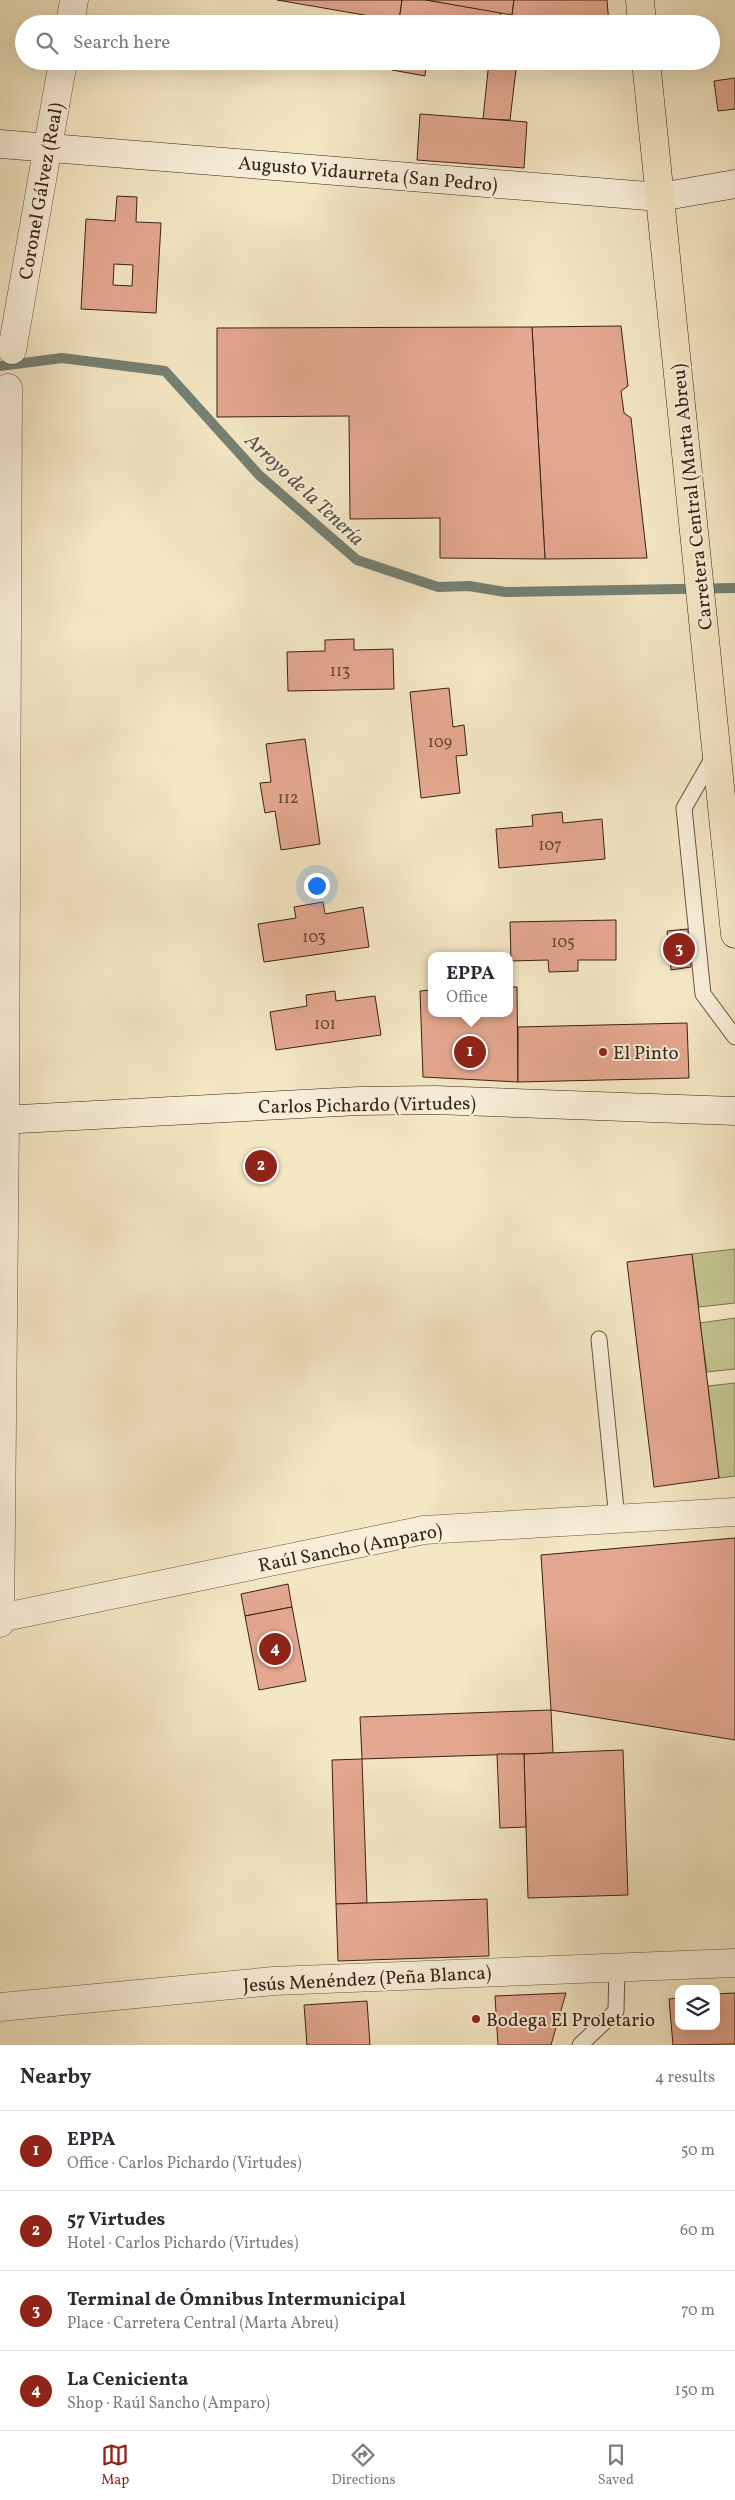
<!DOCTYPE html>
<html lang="en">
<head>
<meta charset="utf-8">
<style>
  :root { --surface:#fff; --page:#f2f2f3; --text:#2b2b33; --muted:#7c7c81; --line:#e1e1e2; --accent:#8f2418 }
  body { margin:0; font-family:Vollkorn,serif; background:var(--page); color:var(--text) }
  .controls { position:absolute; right:15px; bottom:15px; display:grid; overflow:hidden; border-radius:10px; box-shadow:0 5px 20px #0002 }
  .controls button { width:45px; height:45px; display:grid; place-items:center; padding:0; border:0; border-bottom:1px solid var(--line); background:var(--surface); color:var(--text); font:25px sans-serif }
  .you { position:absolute; left:316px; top:885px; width:18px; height:18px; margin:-12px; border:4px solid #fff; border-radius:50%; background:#1a73e8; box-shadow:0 0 0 8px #1a73e833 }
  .badge { display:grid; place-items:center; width:32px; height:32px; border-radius:50%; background:var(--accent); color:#fff; font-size:16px; font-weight:700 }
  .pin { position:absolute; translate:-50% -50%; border:2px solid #fff; box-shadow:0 1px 5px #0006 }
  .popup { position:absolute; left:428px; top:952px; width:85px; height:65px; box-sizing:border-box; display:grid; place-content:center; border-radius:10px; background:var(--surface); filter:drop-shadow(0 1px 4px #0005); font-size:16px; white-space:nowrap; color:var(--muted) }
  .popup b { font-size:19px; color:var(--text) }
  .popup::after { content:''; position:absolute; left:50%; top:100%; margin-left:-10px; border:10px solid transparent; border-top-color:var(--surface) }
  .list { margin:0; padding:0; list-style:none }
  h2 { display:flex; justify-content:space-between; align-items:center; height:65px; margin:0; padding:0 20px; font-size:21px }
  h2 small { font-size:16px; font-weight:400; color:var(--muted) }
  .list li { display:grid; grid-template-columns:32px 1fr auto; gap:15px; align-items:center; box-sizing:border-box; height:80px; padding:0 20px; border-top:1px solid var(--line) }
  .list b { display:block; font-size:19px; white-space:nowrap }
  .list p { margin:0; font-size:16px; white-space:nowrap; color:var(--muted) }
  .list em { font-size:16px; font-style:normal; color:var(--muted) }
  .icon { flex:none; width:28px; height:28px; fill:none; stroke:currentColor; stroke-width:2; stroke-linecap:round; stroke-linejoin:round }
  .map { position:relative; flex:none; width:735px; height:2045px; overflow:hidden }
  .search { position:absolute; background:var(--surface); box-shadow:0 5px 20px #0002; left:15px; right:15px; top:15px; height:55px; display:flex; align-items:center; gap:12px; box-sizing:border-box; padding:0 18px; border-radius:28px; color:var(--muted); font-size:19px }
  .sheet { height:385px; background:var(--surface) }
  nav { display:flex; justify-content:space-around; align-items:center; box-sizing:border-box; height:70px; border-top:1px solid var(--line); background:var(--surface); font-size:14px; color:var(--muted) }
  nav a { display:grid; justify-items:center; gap:2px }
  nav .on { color:var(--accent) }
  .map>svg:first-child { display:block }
  .green { fill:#c2c38f; stroke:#7e7252 }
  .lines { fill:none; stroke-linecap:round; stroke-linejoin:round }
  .stream { stroke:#758172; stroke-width:10 }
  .building { fill:#e4a78f; stroke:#3b2216; fill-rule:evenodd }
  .lane-casing { stroke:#695342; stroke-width:17 }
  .street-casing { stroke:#695342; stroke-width:29 }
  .secondary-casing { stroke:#3b2216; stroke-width:29 }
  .primary-casing { stroke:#3b2216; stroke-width:29 }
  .lane { stroke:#f8efd9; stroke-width:15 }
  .street { stroke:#f8efd9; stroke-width:28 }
  .secondary { stroke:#f8efd9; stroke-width:28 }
  .primary { stroke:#f4e7c4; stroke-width:28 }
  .poi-dot { fill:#8f2418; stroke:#f8efd9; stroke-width:2 }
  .labels { text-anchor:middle; stroke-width:4; stroke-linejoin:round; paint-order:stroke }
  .number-label { font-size:16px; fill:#654334 }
  .street-label { font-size:19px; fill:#3b2216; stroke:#f8efd9 }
  .poi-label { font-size:19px; fill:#3b2216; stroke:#f8efd9; text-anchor:start }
  .water-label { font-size:20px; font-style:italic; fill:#585144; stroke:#f8efd9 }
</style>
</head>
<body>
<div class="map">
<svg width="735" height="2045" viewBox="0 0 735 2045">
  <rect width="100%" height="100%" fill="#f4e7c4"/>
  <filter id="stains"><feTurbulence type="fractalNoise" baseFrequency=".004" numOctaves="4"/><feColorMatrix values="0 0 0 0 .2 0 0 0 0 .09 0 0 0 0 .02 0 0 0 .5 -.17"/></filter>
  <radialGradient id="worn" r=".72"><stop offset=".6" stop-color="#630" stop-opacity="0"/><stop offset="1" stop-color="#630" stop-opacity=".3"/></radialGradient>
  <!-- green -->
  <g class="green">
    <path d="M735,1249V1303L699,1307L692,1254Z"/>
    <path d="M735,1318V1369L707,1372L700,1323Z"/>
    <path d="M735,1383V1476L719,1478L708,1386Z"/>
  </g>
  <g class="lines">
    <!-- stream -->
    <path class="stream" d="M0,366L62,358L165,371L259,475L357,560L438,587L469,586L505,592L735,588"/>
  </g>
  <!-- building -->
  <g class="building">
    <path d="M277,0H402L399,21Z"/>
    <path d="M402,0H426L501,12L499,24H410L399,21Z"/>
    <path d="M426,0H514L512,15Z"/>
    <path d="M514,0H607L609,24H571L512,15Z"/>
    <path d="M393,61H427L425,76L392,70Z"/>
    <path d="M489,61H517L510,120L483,119Z"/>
    <path d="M735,78V109L718,111L714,81Z"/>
    <path d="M420,114L527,122L524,168L417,160Z"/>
    <path d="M117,196L137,197L136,222L161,223L156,313L81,309L86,219L115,221ZM114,264L133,265L132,286L113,285Z"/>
    <path d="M621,326L628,386L621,391L624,413L631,418L647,558L545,559L532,327Z"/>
    <path d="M532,327L545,559L440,558V518L350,519L349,416L217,417V328Z"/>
    <path d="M354,639V650L393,649L394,689L288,691L287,652L325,651V640Z"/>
    <path d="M449,688L453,727L464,725L467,755L456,756L460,793L421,798L410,692Z"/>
    <path d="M305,739L320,844L281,850L275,811L265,813L260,783L271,782L266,744Z"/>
    <path d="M562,812L563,823L602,819L605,859L499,868L496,829L533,826L532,815Z"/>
    <path d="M323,902L325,914L363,907L369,947L264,962L258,924L296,918L294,907Z"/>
    <path d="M616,920V960H578V971L549,972L548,960L511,961L510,922Z"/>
    <path d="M688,929L691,967L671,970L667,931Z"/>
    <path d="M509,987H517L518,1082L423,1077L420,991L431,990V1013H509Z"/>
    <path d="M335,991L336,1001L375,996L381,1035L276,1050L270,1012L307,1006L306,995Z"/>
    <path d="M687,1023L689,1078L518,1082V1027Z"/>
    <path d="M692,1254L719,1478L654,1487L627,1262Z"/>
    <path d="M735,1538V1740L551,1710L541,1555Z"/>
    <path d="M288,1584L292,1607L245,1616L241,1594Z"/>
    <path d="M292,1607L306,1681L259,1690L245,1616Z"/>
    <path d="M551,1710L553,1753L362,1759L360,1717Z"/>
    <path d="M623,1750L628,1895L528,1898L524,1754Z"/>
    <path d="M497,1754H524L526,1827L500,1828Z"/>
    <path d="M362,1759L367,1903L336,1904L332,1760Z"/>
    <path d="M487,1899L489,1956L338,1961L336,1904Z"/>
    <path d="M566,1993L551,2045H498L495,1996Z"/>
    <path d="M735,1993V2044L673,2045L669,1999L679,1998V2026H716V1994Z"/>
    <path d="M367,2001L370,2045H307L304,2005Z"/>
  </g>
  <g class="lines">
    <defs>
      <g id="lane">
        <path d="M715,754L684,808L703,994L735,1037"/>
        <path d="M599,1339L617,1519"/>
        <path d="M580,2045L616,2011L617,1967"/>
      </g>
      <g id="street">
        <path d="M70,24L74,0"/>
        <path d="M12,350L63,61"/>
        <path d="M0,1618L424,1530L735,1512"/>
        <path d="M0,1623L5,1120L8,388"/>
        <path d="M0,2007L274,1981L735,1963"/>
      </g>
      <g id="secondary">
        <path d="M0,144L660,197L735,184"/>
        <path d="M0,1120L359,1101L435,1100L735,1111"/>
      </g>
      <g id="primary">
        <path d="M640,0L642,24"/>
        <path d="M646,61L735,934"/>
      </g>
    </defs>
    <!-- lane casing -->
    <use href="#lane" class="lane-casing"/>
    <!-- street casing -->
    <use href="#street" class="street-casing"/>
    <!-- secondary casing -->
    <use href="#secondary" class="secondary-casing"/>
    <!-- primary casing -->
    <use href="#primary" class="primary-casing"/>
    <!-- lane -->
    <use href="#lane" class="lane"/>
    <!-- street -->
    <use href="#street" class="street"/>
    <!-- secondary -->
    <use href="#secondary" class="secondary"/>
    <!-- primary -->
    <use href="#primary" class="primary"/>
  </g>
  <!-- markers -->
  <g class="poi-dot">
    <circle cx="603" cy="1052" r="5"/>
    <circle cx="476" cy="2019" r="5"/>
  </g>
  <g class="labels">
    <!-- number labels -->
    <g class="number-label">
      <text x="340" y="676">113</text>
      <text x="440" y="747">109</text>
      <text x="288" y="803">112</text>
      <text x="550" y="850">107</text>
      <text x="314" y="942">103</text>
      <text x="563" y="947">105</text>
      <text x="325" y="1029">101</text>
    </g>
    <!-- street labels -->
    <g class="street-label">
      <text transform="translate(368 173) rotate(5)" y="7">Augusto Vidaurreta (San Pedro)</text>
      <text transform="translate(40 191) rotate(-80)" y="7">Coronel Gálvez (Real)</text>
      <text transform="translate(691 497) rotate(-96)" y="7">Carretera Central (Marta Abreu)</text>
      <text transform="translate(367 1104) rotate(-1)" y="7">Carlos Pichardo (Virtudes)</text>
      <text transform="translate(350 1547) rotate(-11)" y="7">Raúl Sancho (Amparo)</text>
      <text transform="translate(367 1978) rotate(-3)" y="7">Jesús Menéndez (Peña Blanca)</text>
    </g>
    <!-- poi labels -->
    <g class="poi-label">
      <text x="613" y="1059">El Pinto</text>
      <text x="486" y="2026">Bodega El Proletario</text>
    </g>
    <!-- water labels -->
    <g class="water-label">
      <text transform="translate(305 489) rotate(43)" y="7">Arroyo de la Tenería</text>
    </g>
  </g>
  <rect width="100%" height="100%" filter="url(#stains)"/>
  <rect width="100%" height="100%" fill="url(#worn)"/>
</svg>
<div class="controls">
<button><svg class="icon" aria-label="layers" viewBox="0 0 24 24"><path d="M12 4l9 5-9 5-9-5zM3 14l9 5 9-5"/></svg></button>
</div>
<div class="you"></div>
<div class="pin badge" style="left:470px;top:1052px">1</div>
<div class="popup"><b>EPPA</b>Office</div>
<div class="pin badge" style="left:261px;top:1166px">2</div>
<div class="pin badge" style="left:679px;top:949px">3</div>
<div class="pin badge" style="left:275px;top:1649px">4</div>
<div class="search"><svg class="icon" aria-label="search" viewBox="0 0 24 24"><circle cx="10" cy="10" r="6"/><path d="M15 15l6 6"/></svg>Search here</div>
</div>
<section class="sheet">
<h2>Nearby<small>4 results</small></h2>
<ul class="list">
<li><span class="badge">1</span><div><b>EPPA</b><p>Office · Carlos Pichardo (Virtudes)</p></div><em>50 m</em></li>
<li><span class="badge">2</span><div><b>57 Virtudes</b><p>Hotel · Carlos Pichardo (Virtudes)</p></div><em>60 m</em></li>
<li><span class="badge">3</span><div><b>Terminal de Ómnibus Intermunicipal</b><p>Place · Carretera Central (Marta Abreu)</p></div><em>70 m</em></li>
<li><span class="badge">4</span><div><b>La Cenicienta</b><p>Shop · Raúl Sancho (Amparo)</p></div><em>150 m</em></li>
</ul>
</section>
<nav>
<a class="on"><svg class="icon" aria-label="map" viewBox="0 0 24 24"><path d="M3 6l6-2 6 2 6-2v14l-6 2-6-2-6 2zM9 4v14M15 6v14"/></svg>Map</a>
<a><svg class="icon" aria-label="directions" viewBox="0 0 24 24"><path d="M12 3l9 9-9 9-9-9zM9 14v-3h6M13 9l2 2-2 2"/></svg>Directions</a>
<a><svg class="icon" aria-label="saved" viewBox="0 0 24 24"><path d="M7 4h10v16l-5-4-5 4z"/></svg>Saved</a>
</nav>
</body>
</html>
